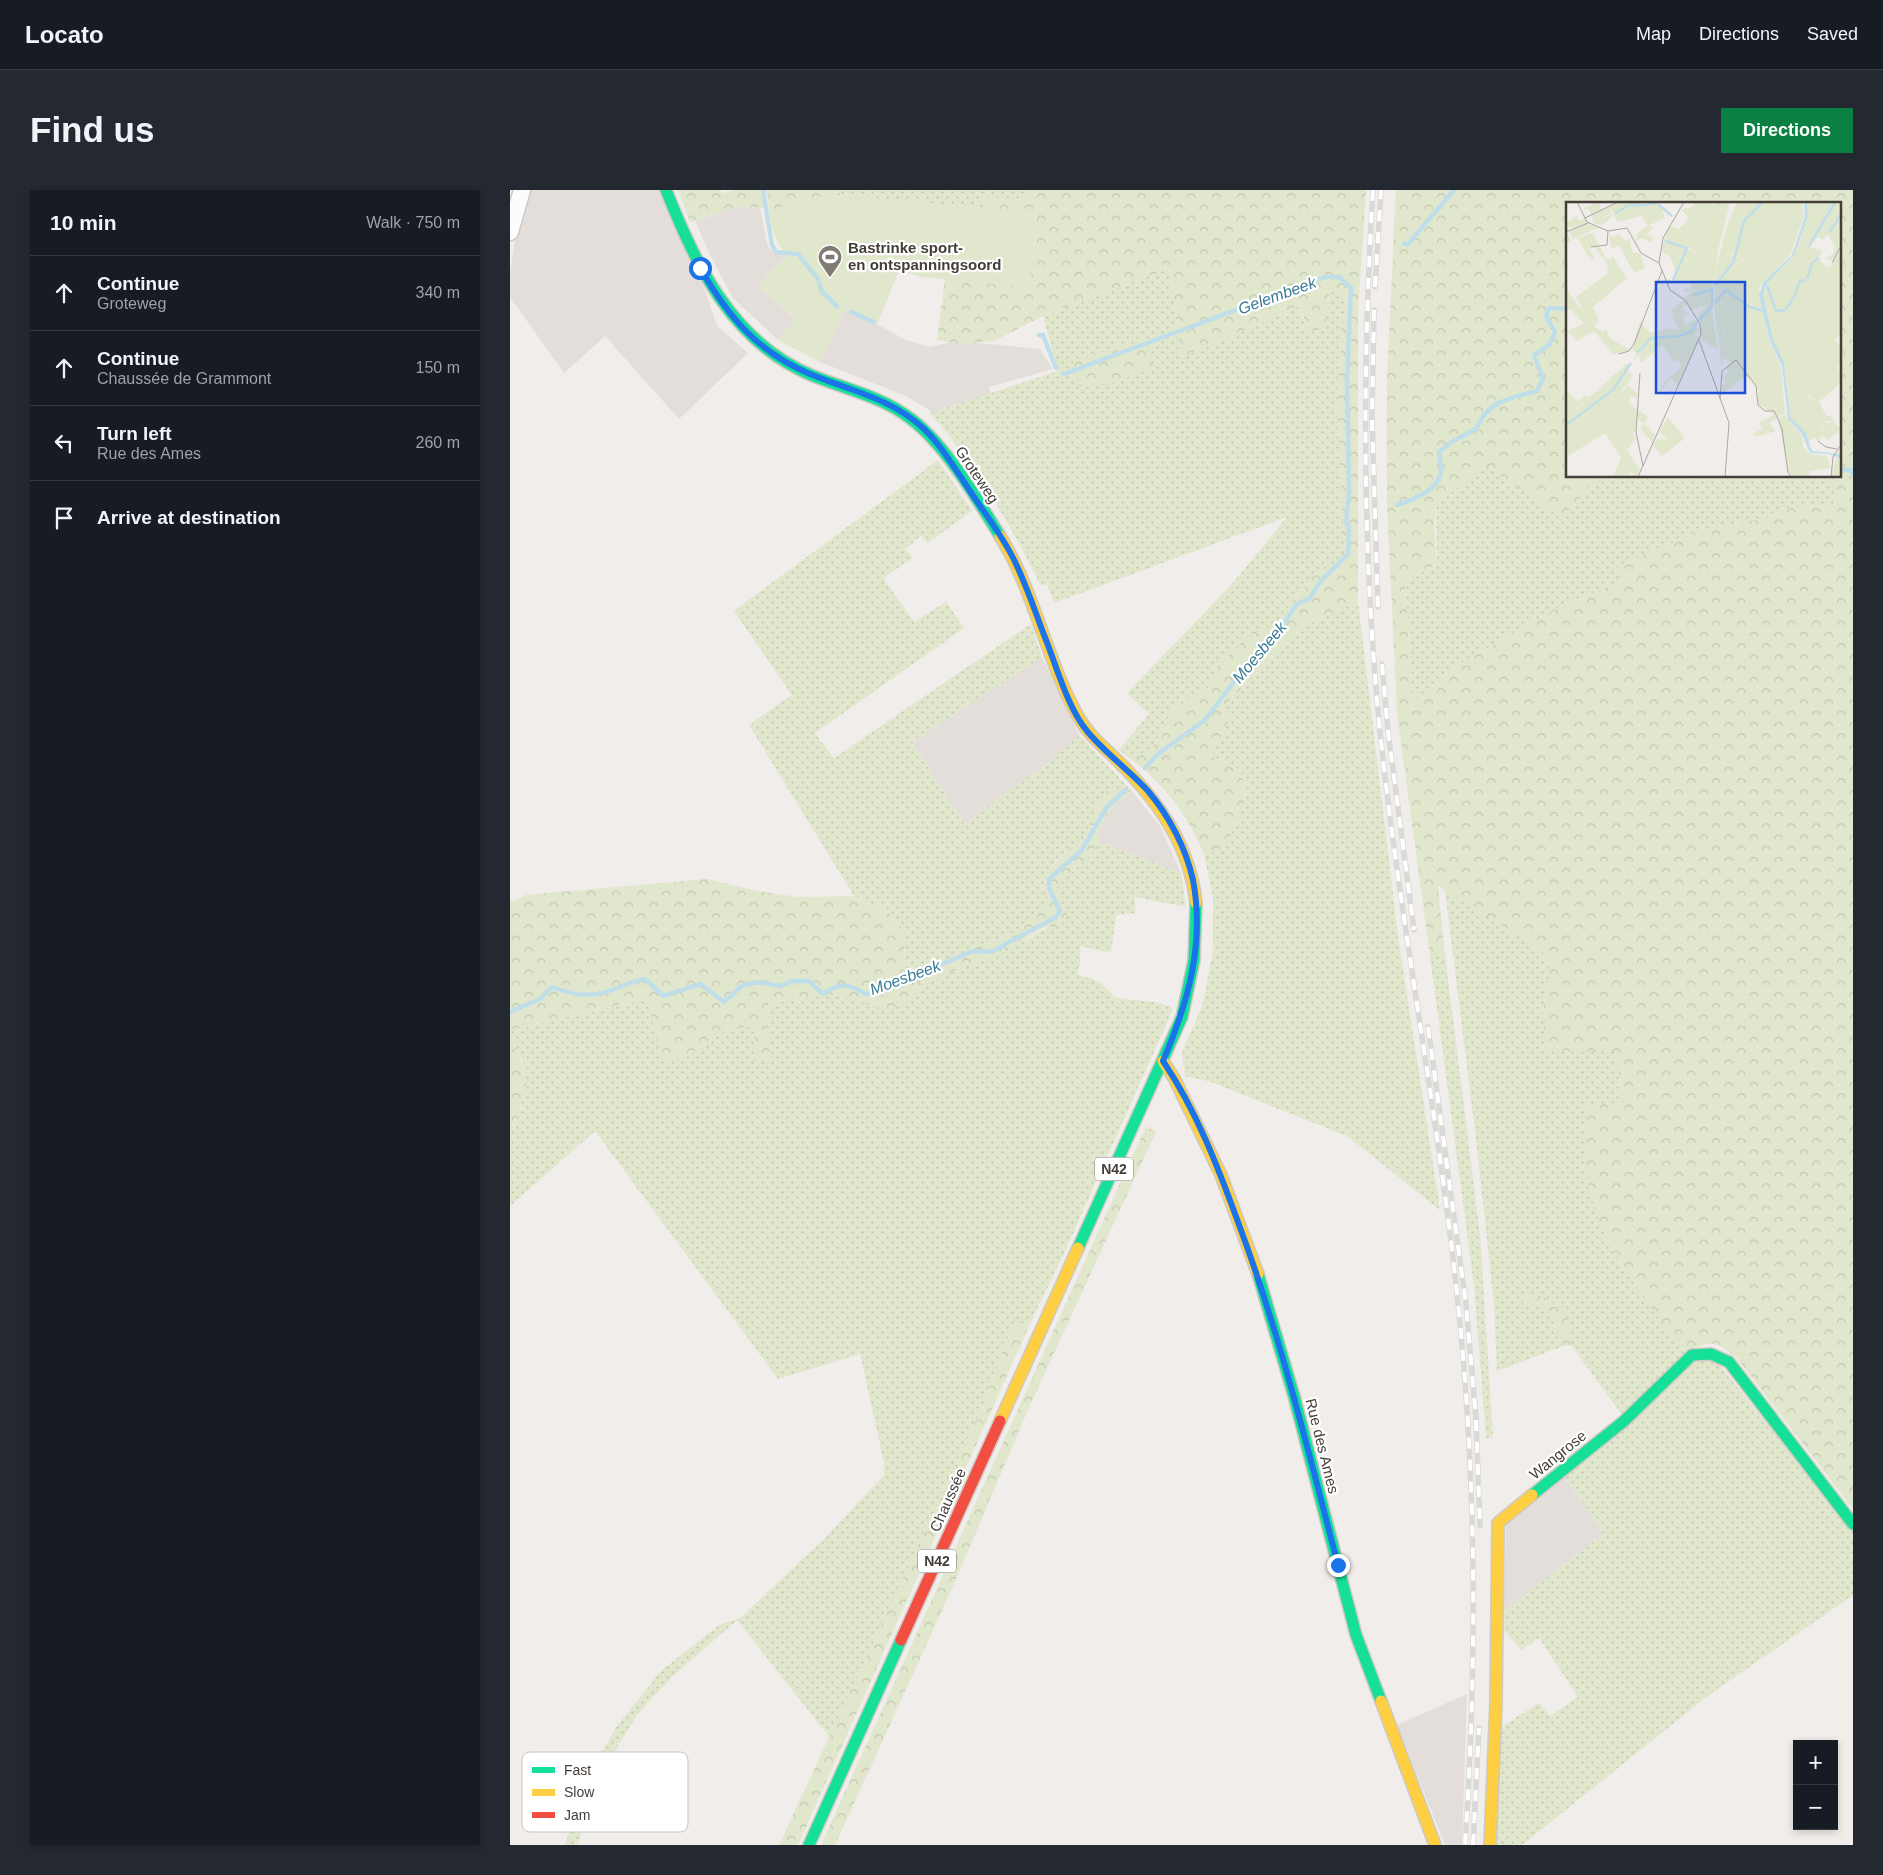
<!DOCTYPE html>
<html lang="en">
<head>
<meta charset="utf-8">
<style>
  :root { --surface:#171b24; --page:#242831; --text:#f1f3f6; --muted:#9ea1a6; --line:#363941; --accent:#0b8043 }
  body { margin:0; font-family:Arial,sans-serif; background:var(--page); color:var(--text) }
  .controls { position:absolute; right:15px; bottom:15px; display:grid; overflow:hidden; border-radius:0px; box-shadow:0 2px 8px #0003 }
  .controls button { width:45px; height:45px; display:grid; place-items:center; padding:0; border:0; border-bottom:1px solid var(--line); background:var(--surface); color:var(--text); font:25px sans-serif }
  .stop { position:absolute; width:15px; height:15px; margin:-11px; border:4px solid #1a73e8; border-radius:50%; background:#fff }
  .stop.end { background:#1a73e8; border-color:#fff; box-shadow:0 1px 5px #0008 }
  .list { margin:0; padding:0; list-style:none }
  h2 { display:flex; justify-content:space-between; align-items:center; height:65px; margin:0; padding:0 20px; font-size:21px }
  h2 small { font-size:16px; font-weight:400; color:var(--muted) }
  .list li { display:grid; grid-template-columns:32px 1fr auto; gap:15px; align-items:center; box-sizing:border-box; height:75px; padding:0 20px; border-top:1px solid var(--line) }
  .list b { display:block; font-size:19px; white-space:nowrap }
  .list p { margin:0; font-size:16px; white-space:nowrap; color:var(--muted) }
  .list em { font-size:16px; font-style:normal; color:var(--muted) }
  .icon { flex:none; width:28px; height:28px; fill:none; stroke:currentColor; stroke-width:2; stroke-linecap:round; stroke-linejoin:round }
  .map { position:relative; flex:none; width:1343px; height:1655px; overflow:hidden; border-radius:0px }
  header { display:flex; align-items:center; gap:30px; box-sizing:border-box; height:70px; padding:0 25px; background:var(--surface); border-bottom:1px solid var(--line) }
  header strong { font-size:24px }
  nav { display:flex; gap:28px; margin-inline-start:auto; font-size:18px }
  .intro { display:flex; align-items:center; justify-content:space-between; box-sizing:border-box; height:120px; padding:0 30px }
  h1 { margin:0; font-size:35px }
  .button { padding:12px 22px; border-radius:0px; background:var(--accent); color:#fff; font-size:18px; font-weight:700 }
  main { display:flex; gap:30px; padding:0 30px }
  aside { flex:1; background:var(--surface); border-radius:0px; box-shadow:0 2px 8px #0003 }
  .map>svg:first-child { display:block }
  .residential { fill:#e3ded9 }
  .green { fill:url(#green-dots) }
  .forest { fill:url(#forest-crowns); fill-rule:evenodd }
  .pitch { fill:#e1e7cd }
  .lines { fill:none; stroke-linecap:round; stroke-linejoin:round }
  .stream { stroke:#c0dee9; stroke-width:4.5 }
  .street-casing { stroke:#ccc9c7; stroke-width:19 }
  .fast-casing { stroke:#cec9c2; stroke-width:14 }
  .slow-casing { stroke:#cec9c2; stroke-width:14 }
  .jam-casing { stroke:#cec9c2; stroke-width:14 }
  .street { stroke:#fdfcfc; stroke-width:16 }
  .fast { stroke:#16e098; stroke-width:11 }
  .slow { stroke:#ffcf43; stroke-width:11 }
  .jam { stroke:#f24e42; stroke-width:11 }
  .rail-casing { stroke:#d9d9d8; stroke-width:5.5 }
  .rail { stroke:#fff; stroke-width:4; stroke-dasharray:11; stroke-linecap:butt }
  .route { stroke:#1a73e8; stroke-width:6 }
  .labels { text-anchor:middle; stroke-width:4.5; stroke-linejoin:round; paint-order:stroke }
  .shield { fill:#fff; stroke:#7d7874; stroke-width:1 }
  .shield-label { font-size:14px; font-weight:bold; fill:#453e38 }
  .poi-label { font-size:15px; font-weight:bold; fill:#453e38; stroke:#fff; text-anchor:start }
  .street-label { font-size:15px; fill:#453e38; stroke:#fff }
  .water-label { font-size:16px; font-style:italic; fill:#397a96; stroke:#fff }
  .inset-river { fill:none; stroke:#c0dee9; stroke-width:2.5 }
  .inset-road { fill:none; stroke:#aca7a3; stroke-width:1 }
  .view { fill:#1d4ed8; fill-opacity:0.15; stroke:#1d4ed8; stroke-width:2.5 }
  .inset-edge { fill:none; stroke:#453e38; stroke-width:2.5 }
  .key { fill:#fff; stroke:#c7c5c3; stroke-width:1 }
  .key-label { font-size:14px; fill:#453e38 }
</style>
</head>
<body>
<header>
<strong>Locato</strong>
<nav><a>Map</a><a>Directions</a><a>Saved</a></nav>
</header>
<div class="intro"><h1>Find us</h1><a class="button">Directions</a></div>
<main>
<aside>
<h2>10 min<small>Walk · 750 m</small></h2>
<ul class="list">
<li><svg class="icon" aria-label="ahead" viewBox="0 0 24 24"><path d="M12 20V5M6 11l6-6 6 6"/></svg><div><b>Continue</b><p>Groteweg</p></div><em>340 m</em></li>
<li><svg class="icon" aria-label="ahead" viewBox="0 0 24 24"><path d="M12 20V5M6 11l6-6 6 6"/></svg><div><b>Continue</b><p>Chaussée de Grammont</p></div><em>150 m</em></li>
<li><svg class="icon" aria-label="left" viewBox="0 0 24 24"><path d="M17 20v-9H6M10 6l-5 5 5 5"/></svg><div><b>Turn left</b><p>Rue des Ames</p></div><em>260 m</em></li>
<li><svg class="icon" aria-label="arrive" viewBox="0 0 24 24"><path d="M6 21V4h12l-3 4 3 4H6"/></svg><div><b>Arrive at destination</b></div></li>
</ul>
</aside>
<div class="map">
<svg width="1343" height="1655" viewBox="0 0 1343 1655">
  <defs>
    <pattern id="green-dots" width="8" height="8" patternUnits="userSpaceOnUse" patternTransform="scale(1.25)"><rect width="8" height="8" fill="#e1e7cd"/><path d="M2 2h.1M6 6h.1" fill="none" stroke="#c2c7b1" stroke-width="1.8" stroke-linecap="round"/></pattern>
    <pattern id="forest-crowns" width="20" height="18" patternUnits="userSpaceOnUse" patternTransform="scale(1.25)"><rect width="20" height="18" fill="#e1e7cd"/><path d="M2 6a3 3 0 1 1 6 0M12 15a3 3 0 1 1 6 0" fill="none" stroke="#c2c7b1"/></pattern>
  </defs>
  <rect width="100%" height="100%" fill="#f0edea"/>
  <!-- residential -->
  <g class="residential">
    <path d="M19,0H149L196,103L207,136L238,163L169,229L95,146L54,183L0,107V83L7,35Z"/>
    <path d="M228,17L250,18L258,57L263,62L277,65L248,96L286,129L268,150L223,108L200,65L185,31Z"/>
    <path d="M339,119L396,150L419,157L448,151L530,159L543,179L479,197L481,206L427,229L419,220L396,206L310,172L333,123Z"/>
    <path d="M532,467L569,545L533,578L508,593L455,635L402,552Z"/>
    <path d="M621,600L650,636L671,683L589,652L588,643L603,614L618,606Z"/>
    <path d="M1055,1287L1093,1344L993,1422L996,1335Z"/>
    <path d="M957,1504L952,1655H935L887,1535Z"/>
  </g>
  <!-- green -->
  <g class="green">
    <path d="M330,0H515L514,9L470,7V18L330,5Z"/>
    <path d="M660,78L670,168L790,116L793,129L815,139L819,104L824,101L832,103L836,119L832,128L827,218L835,363L821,377L801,389L761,438L746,440L735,449L707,477L699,497C686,504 668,509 661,523C655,533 652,544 645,554C639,561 628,563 625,572L609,560L639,524L617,503L722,394L777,327L544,413L537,394L531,396C501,335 465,274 420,223L548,181L533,126Z"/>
    <path d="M428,270L462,321L418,353L411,346L395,359L403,368L373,388L404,432L436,412L454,438L305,543L324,568L521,434L532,467L402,552L455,635L508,593L533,578L569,545L621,600C611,604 598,608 590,615C582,622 583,632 578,639C560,666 536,665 533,703L541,711L518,733L496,748L466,756L427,778L400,788L393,779L395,759L374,719L344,706L239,535L282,505L224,421Z"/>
    <path d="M976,276L1052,328L1089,286H1307L1326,295L1323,315L1269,319L1257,328L1197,339L1107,378L1113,390L1039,422L947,476L903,511L895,391L927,374L926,314Z"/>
    <path d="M848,411L888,746L930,1020L837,946L701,892L675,886L672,862L692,817L703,761V707L694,664L708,661L735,609L732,581L701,566L715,538L713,517L793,436Z"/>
    <path d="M589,652L671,683L676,717L625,707V723L606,725L601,763L570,756V774L567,784L590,792L606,808L651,813L663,819L556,1059L519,1136L505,1130L472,1218L320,1548L227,1430L162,1487L126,1526L98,1573L86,1599L78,1618L68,1655H55L77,1588L86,1572L107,1536L151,1481L209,1435L230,1428L315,1348L374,1285V1272L350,1164L268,1189L85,941L0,1016V941L11,918L13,872L0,847V840L138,809L190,858L213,842L245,835V871L259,869L258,814L308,806L329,805L350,811L394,813C420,778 479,770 516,750C533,741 528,739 550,736L557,723L550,713L547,695L582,664Z"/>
    <path d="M935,700L1032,761L1040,783L1032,822L1105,862L1113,912L1111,1075L1175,1163L1113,1226L1061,1155V1147L1026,1104L1014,1117L1022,1115L1037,1120L1045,1134L1051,1157L987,1181L984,1114L966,949Z"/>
    <path d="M935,765L970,1044L983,1247L976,1248L964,1095L920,766Z"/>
    <path d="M1185,1169L1207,1172L1343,1338V1405L1199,1505L1012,1655H986L990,1538L1029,1513L1040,1526L1068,1507L1029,1448L1011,1460L993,1439V1422L1093,1344L1055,1287Z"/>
  </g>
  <!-- forest -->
  <g class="forest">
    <path d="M168,0H211L212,3L225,0H330V5L312,6L259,21L257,2L252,3L254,18L228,17L180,32Z"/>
    <path d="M515,0H856L848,121V411L793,436L713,517L721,524L712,548L701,566L732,581L735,609L717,655L708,661L694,664C677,625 657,598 625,572C628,563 639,561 645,554C652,544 655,533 661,523C668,509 686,504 699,497L707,477L735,449L746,440L761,438L811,377H821L834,363L827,218L832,128L836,119L832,103L824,101L819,104L815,139L798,141L790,116L670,168L660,78L533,126L484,151L450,154L427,150L435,89L520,97L526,23L470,18V7L513,9Z"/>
    <path d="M886,0H1343V1319L1226,1167C1205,1150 1198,1150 1175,1163C1137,1111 1090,1058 1078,992C1073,969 1077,941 1077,916L1113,912L1105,862L1037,861L1032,822L1040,783L1032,761L928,696L935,765L920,766L887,523L877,314V188ZM1057,14H1329V286H1307L1325,295L1323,315L1269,319L1257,328L1197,339L1132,365L1106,378L1113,390L1039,422L947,476L903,511L895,391L927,374L924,338L926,314L976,276L1052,328L1089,286H1057Z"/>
    <path d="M635,148L644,178C625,184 586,203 568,195L563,184V172Z"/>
    <path d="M599,597L621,600L618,606L603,614L588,643L589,652L582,664L547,695L550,713L557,723L550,736L532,738L500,760L436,784L403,802L395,813L376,820L329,805L308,806L258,814L260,869L245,871L244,835L213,842L174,869L152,870L137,809L0,840V712L16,705L197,689L248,701L287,707L344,706L374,719L390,734L395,745L393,779L400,788L427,778L466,756L496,748L518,733L541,711L533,703L536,683L578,639L585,620Z"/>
    <path d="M0,847C22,889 20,898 0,941Z"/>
    <path d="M636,936L646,942L521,1213L440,1403L325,1655H311Z"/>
    <path d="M1026,1104C1050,1115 1063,1127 1061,1155L1051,1157L1045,1134L1037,1120L1022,1115L1014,1117L1011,1107Z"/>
    <path d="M505,1129L519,1136L288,1655H269L472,1218Z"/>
  </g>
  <!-- pitch -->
  <path class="pitch" d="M330,5L526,22L520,98L412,87L389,80L367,135L339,119L333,123L310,172L268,150L286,128L248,96L278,64C265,55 262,37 259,21L312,6Z"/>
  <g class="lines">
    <!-- stream -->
    <g class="stream">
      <path d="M253,0L262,55L266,62L288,64L308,89"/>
      <path d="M894,53L897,55L944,0"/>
      <path d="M309,93L312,102L327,116"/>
      <path d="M341,122L364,132"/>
      <path d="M529,145H533L546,178"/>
      <path d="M554,184L815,87H829L841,98L837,190L839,302L836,332L839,337L838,364L810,392L800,408L786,415L768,442L751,456L695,530L648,564L635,578"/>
      <path d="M1329,280H1341L1343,284"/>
      <path d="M887,315C902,310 928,301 931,282C931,276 930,268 929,262L943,251L966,239C978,210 999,209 1027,201L1033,189L1024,165L1039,155L1045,142L1036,126L1039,118L1057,119"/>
      <path d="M0,822L30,809L42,797C61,804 79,808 99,801C112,797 121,791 135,789L153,806L190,794L214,812L233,795L249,792L270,796L282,791H299L313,804C331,792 337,793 356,804L364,803L463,761L481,762L546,727L550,721L539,698V689L571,661L597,617L615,600"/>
    </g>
    <defs>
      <path id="street" d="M0,42L12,0"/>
      <g id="fast">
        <path d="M156,0C186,75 222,152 301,185C334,199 372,206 401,229C435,254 467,309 490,346"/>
        <path d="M568,1058L672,827L684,770L686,713"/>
        <path d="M748,1084L784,1206L846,1445L871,1511"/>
        <path d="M1022,1305L1114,1231L1182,1165L1201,1164L1219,1172L1343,1334"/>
        <path d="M299,1655L391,1450"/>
      </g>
      <g id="slow">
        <path d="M490,346C525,402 536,470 569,528C579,546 595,558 609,572C649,612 680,656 686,713"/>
        <path d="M653,871L664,888L711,985L748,1084"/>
        <path d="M490,1231L568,1058"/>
        <path d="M871,1511L925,1655"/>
        <path d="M980,1655L986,1513L988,1333L1022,1305"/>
      </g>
      <path id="jam" d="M391,1450L490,1231"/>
    </defs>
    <!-- street casing -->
    <use href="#street" class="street-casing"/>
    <!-- fast casing -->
    <use href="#fast" class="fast-casing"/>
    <!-- slow casing -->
    <use href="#slow" class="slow-casing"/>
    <!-- jam casing -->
    <use href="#jam" class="jam-casing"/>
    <!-- street -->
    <use href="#street" class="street"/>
    <!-- fast -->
    <use href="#fast" class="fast"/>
    <!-- slow -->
    <use href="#slow" class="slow"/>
    <!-- jam -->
    <use href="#jam" class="jam"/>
    <defs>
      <g id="rail">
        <path d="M863,0C852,181 852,361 870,542C890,733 928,922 948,1113C967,1293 967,1474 955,1655"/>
        <path d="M865,97L871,0"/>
        <path d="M864,120L862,229L868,417"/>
        <path d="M872,474L878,541L904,740"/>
        <path d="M918,837L956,1114L966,1229L970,1336"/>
        <path d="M963,1655L969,1538"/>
      </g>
    </defs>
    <!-- rail casing -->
    <use href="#rail" class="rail-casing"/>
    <!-- rail -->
    <use href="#rail" class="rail"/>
  </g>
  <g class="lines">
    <!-- route -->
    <path class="route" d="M190,78C218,126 247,162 300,184C338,200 381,208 413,238C431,255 444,277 458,298C474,323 494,347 506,374C517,397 525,421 534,445C546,474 557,517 577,541C595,563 619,580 638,601C659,626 676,658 683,690C695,753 678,813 653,871C686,920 708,977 728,1032C770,1144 798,1260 828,1375"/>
  </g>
  <!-- icons -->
  <defs>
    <symbol id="stadium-pin" viewBox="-11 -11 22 30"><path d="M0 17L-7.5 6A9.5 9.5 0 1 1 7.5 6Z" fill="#817b76" stroke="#fff"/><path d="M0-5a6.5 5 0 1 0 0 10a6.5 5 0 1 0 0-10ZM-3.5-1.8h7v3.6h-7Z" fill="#fff"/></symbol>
  </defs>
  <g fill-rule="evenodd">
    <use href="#stadium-pin" x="306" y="53" width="28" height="38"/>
  </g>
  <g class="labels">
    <!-- shield labels -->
    <g class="shield">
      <rect x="585" y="967.5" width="38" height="23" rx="4"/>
      <rect x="408" y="1359.5" width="38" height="23" rx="4"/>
    </g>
    <g class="shield-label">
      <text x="604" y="984">N42</text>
      <text x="427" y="1376">N42</text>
    </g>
    <!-- poi labels -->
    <g class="poi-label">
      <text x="338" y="63">Bastrinke sport-<tspan x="338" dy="17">en ontspanningsoord</tspan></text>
    </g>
    <!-- street labels -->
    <g class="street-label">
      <text transform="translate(467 285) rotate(56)" y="5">Groteweg</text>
      <text transform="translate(812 1256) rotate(76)" y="5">Rue des Ames</text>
      <text transform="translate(1048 1265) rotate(-39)" y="5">Wangrose</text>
      <text transform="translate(438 1310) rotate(-66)" y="5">Chaussée</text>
    </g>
    <!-- water labels -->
    <g class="water-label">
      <text transform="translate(767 105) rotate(-20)" y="6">Gelembeek</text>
      <text transform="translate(749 462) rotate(-50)" y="6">Moesbeek</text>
      <text transform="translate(395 787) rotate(-20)" y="6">Moesbeek</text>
    </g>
  </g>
  <!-- overview -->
  <g transform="translate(1056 12)">
    <rect width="275" height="275" fill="#f0edea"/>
    <path d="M31,0H33L35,8L52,0H77L71,4L90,1L99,6L96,8L99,16L84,23L87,26L81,32L87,37L85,41L76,36L70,40L71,31L82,24L76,14L51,20L45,6V11L30,19L46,12V15L36,23L28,22L23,7H16ZM130,0H143L149,4L148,0H164L152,49L142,44L134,54L100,31L104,24L112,27L122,19L130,22L137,10L122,8ZM171,0H236L238,14L224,53L193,86L197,109L181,99L195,69L188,84L175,79L165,65L171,61L186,65L167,51L162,49L151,62L161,24ZM241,0H267L242,44L257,50L247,61L253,74L252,79L237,88L235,103L217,128L229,153L239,155L243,168L249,174L239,190L246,199L257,192L256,190L272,170L275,174V180L253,200L261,215L264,213L268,220L250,217L254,222L256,234L252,239L248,236L242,240L240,232L224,215L220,173L207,137L197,92L203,79L227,55L242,14ZM270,0H275V44L266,59L260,56L268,51V42L262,33L256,38L252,35L245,43ZM11,14L13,19L19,16L22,22L34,25L7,37L3,29L10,24L3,26L1,30L5,39L0,42V21ZM42,30L46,35L53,32L59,39L63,37L67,51H74L79,66L68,71L53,44L46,46ZM27,31L40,57H46V53L61,76L27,105L30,116L25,123L17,121L5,107L0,109V87L18,111L10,95L41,72L42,63L28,44L23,46L28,56L25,58L11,36ZM272,51L275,52V83L261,73ZM118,58L127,62L124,81H112L111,73ZM134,85L135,91L145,87L146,105L133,117L131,114L141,103L126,108L118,95ZM169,92L178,101L150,114L152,101ZM118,98L121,102L115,106L120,110L110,117L125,109L117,117L120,123L128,117L131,120L126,127L129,124L135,128L128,133L134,135L111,184L105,176L93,191L98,181L115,166L113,158L108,160L96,143L75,161L73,152L85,137L89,143L90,136L99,134L101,138L118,133L106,116L109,114L105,108ZM146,108L149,130L152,148L135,138L137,115ZM17,122L26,129L11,138L3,129ZM152,127L164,138V152L182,173L156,192V183L161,181L156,175L163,170L160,166L165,162L159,155L155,164ZM61,169L67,173L61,183L71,191L70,197L66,194L62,201L82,215L78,221L89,233L86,241L74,226L78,221L70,216L69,230L66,231L70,236L61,248L74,269L71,275L65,270L59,275H47L55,256L39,231L2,254L0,223L5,227L2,222L14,212L30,203L34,206L45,197L51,206L47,197L50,195L55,204L52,194L60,185L55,178ZM0,188L12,199L20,193L23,196L6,210L0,209ZM209,212L210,217L203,221L210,229L189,235L187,232L196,227L193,221ZM102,215L119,236L96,254L87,243L92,236L102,239L93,229ZM244,252L261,254L265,266L244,269ZM270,256L275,260V275H265Z" fill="#e1e7cd"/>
    <path d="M119,6L137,10L130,23L119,17L123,16L116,9ZM100,31L124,40L121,47L133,54L142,44L152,49L146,108L138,115L137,124L133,117L145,105V87L135,92L134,86L118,90L119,86L125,87V82L121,81H124L127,62L119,58L111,72L112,81L102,82L100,77L107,79L109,68L104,55L95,48ZM162,49L186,65L183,70L171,61L166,63L174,78L178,76L187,84L191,74L195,69L181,100L197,109L203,137L215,165L219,212L212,214L192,202V187L164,152V138H159V131L152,127L151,131L148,101L151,62ZM169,92L178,101L150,114L152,101L155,99L160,102ZM253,57L261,66L266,61L261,73L275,83V131L269,137L275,147V161L271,163L275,174L272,170L261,188L256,189L258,192L246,200L245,194L234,192L229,183L249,174L243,169L239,155L229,154L217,128L235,103L237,88L252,79L253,74L247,61ZM27,105L33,119L28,125L37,129L40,127L44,136L64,148L47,153L28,129L11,139L1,129L10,125L3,130L11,138L26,129L17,121L19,118L25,123L30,117ZM74,119L84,131L103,126L115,128L117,133L131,120L127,129L115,135H107V138H100L99,134L90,136L89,143L85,137L66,161L71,152L66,147ZM66,161L55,178L60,182L52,194L55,205L50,195L47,197L51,205L45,197L34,206L29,203L14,212L2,222L5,227L0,223V209L6,210L11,207L60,162ZM219,213L236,234L237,245L244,252L243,275H227L222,270L212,215ZM254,213L260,221L268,220L275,227L265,235L264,239L253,231L257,229L249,216Z" fill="#e1e7cd" fill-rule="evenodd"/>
    <path d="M238,0H241L242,14L228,53L200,83L197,92L207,137L218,161L224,215L239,230L246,249L275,252V257L263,252L244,251L236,232L222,217L216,164L204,139L193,94L197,81L226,53L239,14Z" fill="#c0dee9"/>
    <path class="inset-river" d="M67,1L69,4L91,1M92,2L106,14M49,11L67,1M264,30L275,12M99,39L121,46L107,78M243,44L269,0M241,77L246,61L253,56M201,83L210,109L219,108L226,98M149,84L168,59L178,19L197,0M127,93L146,87V105L133,118M227,97L234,79L240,78M149,101L160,88L184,105L197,109M72,150L85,136L114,134L126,129L131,120M0,223L47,188L65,161"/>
    <path class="inset-road" d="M11,0L21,20L42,29M19,16L52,0M42,29L61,26L75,51L93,61M0,30L22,21M25,45L41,43L42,29M266,61L275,44M133,138L163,221L159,275M53,152L63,149L68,142L96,69M74,171L70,230L77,264M154,197L156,169L170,158L190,184L192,203L199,209H208L211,215L216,227L222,271L226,275M252,239L260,245L271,247M72,275L135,132L134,122L119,98L104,88L93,61L97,36L118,0M265,275L267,255L275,243"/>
    <path class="view" d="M90,80H179V191H90Z"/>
    <rect width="275" height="275" class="inset-edge"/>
  </g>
  <!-- legend -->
  <rect x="12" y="1562" width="166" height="80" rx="8" class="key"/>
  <rect x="22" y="1577" width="23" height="6" fill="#16e098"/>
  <rect x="22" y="1599" width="23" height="7" fill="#ffcf43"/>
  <rect x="22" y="1622" width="23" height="6" fill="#f24e42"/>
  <g class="key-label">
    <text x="54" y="1585">Fast</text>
    <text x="54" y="1607">Slow</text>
    <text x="54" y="1630">Jam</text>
  </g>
</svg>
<div class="controls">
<button>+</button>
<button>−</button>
</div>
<div class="stop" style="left:190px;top:78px"></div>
<div class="stop end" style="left:828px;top:1375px"></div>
</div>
</main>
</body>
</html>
